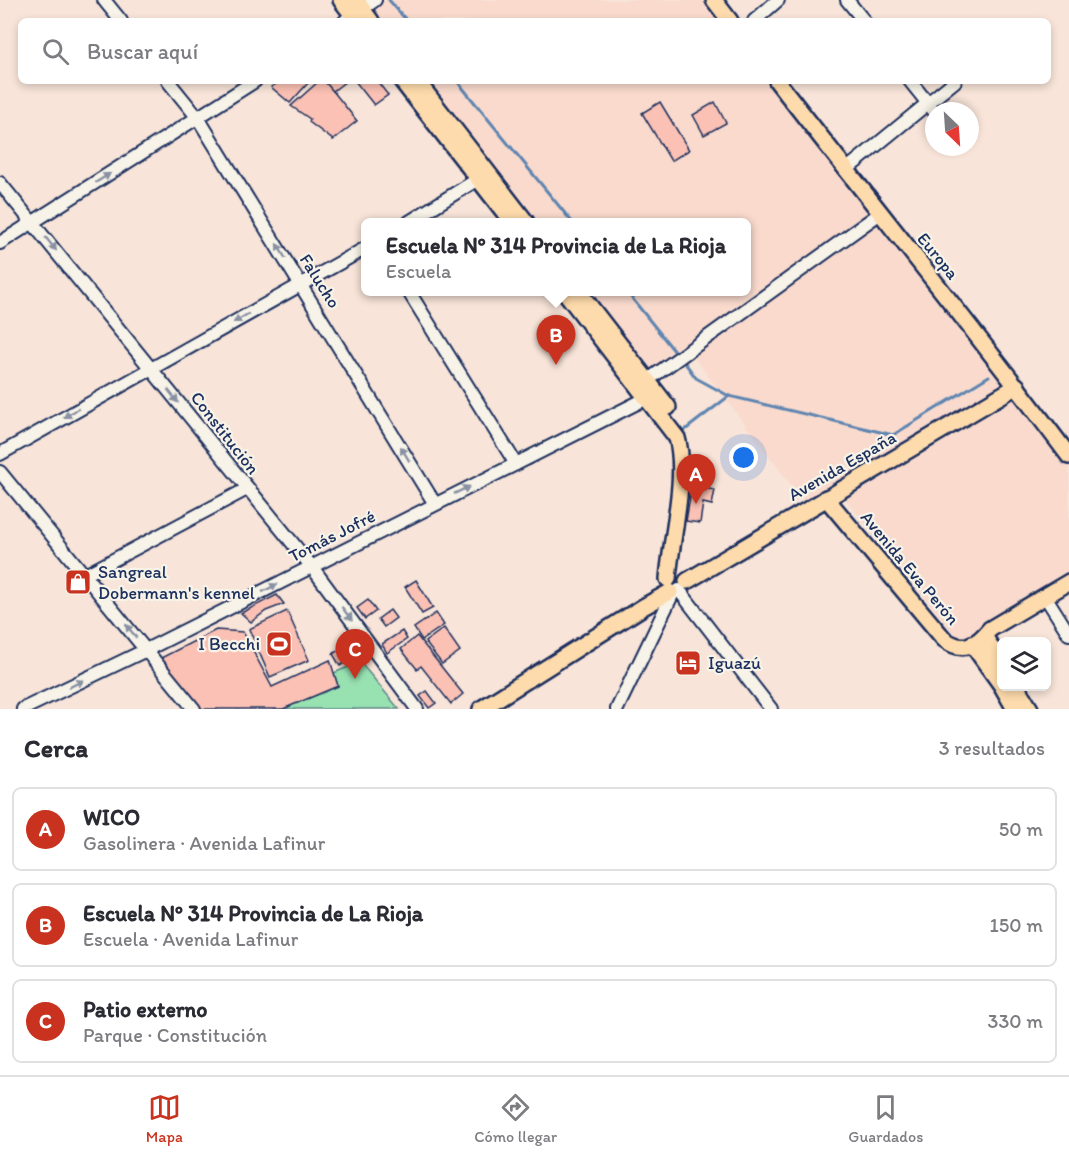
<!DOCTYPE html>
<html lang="es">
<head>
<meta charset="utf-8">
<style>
  :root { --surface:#fff; --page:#f7f7f7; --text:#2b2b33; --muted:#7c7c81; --line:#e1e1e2; --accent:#c8321e }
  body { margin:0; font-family:Itim,sans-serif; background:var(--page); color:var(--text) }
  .controls { position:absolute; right:18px; bottom:18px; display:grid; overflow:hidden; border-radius:9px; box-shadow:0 3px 9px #0003 }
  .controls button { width:54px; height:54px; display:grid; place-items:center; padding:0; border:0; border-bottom:2px solid var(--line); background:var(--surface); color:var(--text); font:30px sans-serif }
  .compass { position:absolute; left:925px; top:102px; width:54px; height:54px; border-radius:50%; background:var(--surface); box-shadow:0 3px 9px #0003; rotate:155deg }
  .you { position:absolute; left:744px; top:458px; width:21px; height:21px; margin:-15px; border:4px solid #fff; border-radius:50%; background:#1a73e8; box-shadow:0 0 0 9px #1a73e833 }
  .badge { display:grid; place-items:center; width:39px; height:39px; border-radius:50%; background:var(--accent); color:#fff; font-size:20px; font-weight:700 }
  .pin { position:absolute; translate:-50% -50px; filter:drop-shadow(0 2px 3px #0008) }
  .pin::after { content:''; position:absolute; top:32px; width:21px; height:18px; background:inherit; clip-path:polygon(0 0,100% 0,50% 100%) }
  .popup { position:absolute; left:361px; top:218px; width:390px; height:78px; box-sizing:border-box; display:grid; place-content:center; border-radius:9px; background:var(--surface); filter:drop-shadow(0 2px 4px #0005); font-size:20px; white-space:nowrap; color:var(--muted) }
  .popup b { font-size:22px; color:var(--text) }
  .popup::after { content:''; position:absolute; left:50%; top:100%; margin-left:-12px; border:12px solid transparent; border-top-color:var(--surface) }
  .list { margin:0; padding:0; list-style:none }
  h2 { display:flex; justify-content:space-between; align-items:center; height:78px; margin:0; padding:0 24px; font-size:26px }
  h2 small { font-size:20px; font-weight:400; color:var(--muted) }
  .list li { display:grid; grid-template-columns:39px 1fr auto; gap:18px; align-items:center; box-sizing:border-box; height:84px; margin:0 12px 12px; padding:0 12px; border:2px solid var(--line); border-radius:9px }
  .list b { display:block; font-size:22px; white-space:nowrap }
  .list p { margin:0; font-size:20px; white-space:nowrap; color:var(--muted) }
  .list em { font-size:20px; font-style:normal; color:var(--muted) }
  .icon { flex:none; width:33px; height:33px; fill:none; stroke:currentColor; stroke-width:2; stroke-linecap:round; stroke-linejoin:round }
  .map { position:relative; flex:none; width:1069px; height:709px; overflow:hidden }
  .search { position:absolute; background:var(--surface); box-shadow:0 3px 9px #0003; left:18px; right:18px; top:18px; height:66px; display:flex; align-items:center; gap:15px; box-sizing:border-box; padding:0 21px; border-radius:9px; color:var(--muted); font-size:22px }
  .sheet { height:366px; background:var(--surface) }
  nav { display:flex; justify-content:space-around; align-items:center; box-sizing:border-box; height:84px; border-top:2px solid var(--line); background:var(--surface); font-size:16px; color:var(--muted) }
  nav a { display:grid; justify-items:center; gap:3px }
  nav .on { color:var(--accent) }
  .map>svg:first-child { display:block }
  .built { fill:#f9dacd }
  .green { fill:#98e2b2; stroke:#5a8888; stroke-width:1.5 }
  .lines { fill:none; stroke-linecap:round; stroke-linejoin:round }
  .stream { stroke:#5f85b1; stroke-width:3 }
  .building { fill:#fbc1b4; stroke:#1b2f5e; stroke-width:1.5 }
  .minor-casing { stroke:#1b2f5e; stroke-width:16 }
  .major-casing { stroke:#1b2f5e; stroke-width:20 }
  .minor { stroke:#f7f3e8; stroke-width:12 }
  .major { stroke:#fedbac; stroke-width:15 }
  .oneway { fill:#8991a3 }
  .labels { text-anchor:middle; stroke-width:4.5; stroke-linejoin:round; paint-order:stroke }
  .street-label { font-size:18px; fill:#1b2f5e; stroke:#f7f3e8 }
  .poi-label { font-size:18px; fill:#1b2f5e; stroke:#f7f3e8; text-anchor:start }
</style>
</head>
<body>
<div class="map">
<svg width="1069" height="709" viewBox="0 0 1069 709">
  <rect width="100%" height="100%" fill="#f8e4d8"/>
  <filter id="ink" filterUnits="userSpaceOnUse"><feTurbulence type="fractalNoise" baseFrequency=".0167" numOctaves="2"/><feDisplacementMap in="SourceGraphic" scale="12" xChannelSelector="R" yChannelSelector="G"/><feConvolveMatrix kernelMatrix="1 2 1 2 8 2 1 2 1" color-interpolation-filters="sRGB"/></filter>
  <g filter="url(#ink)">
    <!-- built -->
    <g class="built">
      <path d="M385,0H705L722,21H381L374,10Z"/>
      <path d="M427,81H769L1069,464V583L970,638L956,636L834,485L805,503L687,348L653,371L650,370L588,292H746V222H536Z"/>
    </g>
    <!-- green -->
    <path class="green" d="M360,662L399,709H283L338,686L334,673Z"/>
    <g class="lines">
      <!-- stream -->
      <g class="stream">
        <path d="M389,0L407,21"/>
        <path d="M457,81L572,222"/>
        <path d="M627,292L675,352"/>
        <path d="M685,363L696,378L729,396L893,435L989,376"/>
        <path d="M685,430L729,396"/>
      </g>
    </g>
    <!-- building -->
    <g class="building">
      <path d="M281,81H308L309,82L290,103L271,87Z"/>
      <path d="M319,81H325L357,121L333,140L309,122L310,119L291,106Z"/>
      <path d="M328,81H346L333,91L326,83Z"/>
      <path d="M355,81H377L388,95L374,105Z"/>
      <path d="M660,102L689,150L671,161L642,113Z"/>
      <path d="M715,102L726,123L704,135L693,115Z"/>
      <path d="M692,486L715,490L712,505L703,503L700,523L686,521Z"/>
      <path d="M416,580L433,608L422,614L405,587Z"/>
      <path d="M277,595L284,604L266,611L251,622L241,613Z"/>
      <path d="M368,600L376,611L365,619L357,608Z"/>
      <path d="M390,610L396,618L384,627L378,619Z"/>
      <path d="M287,611L309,660L270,677L249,629Z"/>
      <path d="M436,613L444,625L422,640L414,628Z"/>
      <path d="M444,628L460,651L442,664L425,642Z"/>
      <path d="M216,630L243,632L272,687L330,660L338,686L283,709H202L161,658Z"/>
      <path d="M402,631L407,639L387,653L382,644Z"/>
      <path d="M417,636L463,694L451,704L421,666L417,669L401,649Z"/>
      <path d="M354,640L362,652L340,666L333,654Z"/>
      <path d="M427,691L436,703L429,708L420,696Z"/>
    </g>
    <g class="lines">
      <defs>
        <g id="minor">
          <path d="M104,0L121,21"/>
          <path d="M847,0L864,21"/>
          <path d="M345,21L375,0"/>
          <path d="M754,21L778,0"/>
          <path d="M168,81L198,118L435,504"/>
          <path d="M910,81L934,111"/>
          <path d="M846,170L955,81"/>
          <path d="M0,183L312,567L417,709"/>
          <path d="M409,222L478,179"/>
          <path d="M0,243L255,81"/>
          <path d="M409,292L516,464"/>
          <path d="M648,380L879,214"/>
          <path d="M0,454L366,248"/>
          <path d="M0,472L194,709"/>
          <path d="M85,575L247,489"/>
          <path d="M679,590L771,709"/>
          <path d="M1045,596L1069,634"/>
          <path d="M23,709L146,650L653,395"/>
          <path d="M617,709L673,593"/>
        </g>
        <g id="major">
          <path d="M341,0L357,21"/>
          <path d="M356,0L371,21"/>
          <path d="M714,0L730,21"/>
          <path d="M402,81L512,222"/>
          <path d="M417,81L526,222"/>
          <path d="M777,81C874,206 974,329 1069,456"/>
          <path d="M565,292L677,438C688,475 671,539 668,579"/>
          <path d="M579,292L668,407"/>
          <path d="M826,498L944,639C963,654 977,645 990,629L1069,582"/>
          <path d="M687,581L1017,386"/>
          <path d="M984,636L1002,664"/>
          <path d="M972,644L1002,686"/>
          <path d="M1002,686L1015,709"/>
          <path d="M1016,686L1030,709"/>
          <path d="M481,709L643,607L670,592"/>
        </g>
      </defs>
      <!-- minor casing -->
      <use href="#minor" class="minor-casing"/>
      <!-- major casing -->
      <use href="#major" class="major-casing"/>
      <!-- minor -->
      <use href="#minor" class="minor"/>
      <!-- major -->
      <use href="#major" class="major"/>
    </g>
    <!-- one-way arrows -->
    <defs><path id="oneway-solid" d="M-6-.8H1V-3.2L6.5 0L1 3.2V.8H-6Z" transform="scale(1.5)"/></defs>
    <g class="oneway">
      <use href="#oneway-solid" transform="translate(103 178) rotate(-32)"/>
      <use href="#oneway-solid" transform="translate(51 244) rotate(51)"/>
      <use href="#oneway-solid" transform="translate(281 251) rotate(-122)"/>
      <use href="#oneway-solid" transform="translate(241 318) rotate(150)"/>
      <use href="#oneway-solid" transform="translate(173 396) rotate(52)"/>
      <use href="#oneway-solid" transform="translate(71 413) rotate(150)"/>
      <use href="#oneway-solid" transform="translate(405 454) rotate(-121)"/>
      <use href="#oneway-solid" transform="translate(462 490) rotate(-26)"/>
      <use href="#oneway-solid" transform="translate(270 588) rotate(-27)"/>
      <use href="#oneway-solid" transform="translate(347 614) rotate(53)"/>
      <use href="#oneway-solid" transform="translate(131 631) rotate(-129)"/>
      <use href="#oneway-solid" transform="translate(76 684) rotate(-26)"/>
    </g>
  </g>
  <!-- icons -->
  <defs>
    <symbol id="shop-square" viewBox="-11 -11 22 22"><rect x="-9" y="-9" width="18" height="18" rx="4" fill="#c8321e" stroke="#f7f3e8"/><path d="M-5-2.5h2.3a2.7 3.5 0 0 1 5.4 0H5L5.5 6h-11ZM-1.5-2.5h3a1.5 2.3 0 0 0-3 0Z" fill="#fff"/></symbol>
    <symbol id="stadium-square" viewBox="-11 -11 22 22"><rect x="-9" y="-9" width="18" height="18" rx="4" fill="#c8321e" stroke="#f7f3e8"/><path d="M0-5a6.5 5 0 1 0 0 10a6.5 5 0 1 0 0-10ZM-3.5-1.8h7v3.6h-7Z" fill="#fff"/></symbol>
    <symbol id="hotel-square" viewBox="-11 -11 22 22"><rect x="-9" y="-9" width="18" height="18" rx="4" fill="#c8321e" stroke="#f7f3e8"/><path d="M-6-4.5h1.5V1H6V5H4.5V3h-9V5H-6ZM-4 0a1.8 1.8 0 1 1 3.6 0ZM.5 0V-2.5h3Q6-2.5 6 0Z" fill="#fff"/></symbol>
  </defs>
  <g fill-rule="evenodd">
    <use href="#shop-square" x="63" y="567" width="30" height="30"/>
    <use href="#stadium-square" x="264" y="629" width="30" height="30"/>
    <use href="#hotel-square" x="673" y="648" width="30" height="30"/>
  </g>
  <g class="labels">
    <!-- street labels -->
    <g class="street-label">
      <text transform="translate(938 256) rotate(51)" y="6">Europa</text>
      <text transform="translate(320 281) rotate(58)" y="6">Falucho</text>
      <text transform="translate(225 433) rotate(52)" y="6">Constitución</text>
      <text transform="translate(842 466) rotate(-30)" y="6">Avenida España</text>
      <text transform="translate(332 536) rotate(-27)" y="6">Tomás Jofré</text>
      <text transform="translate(910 568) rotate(50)" y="6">Avenida Eva Perón</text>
    </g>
    <!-- poi labels -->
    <g class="poi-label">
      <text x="98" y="578">Sangreal<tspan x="98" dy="21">Dobermann's kennel</tspan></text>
      <text x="260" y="650" text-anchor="end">I Becchi</text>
      <text x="708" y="669">Iguazú</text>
    </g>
  </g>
</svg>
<div class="controls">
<button><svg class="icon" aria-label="layers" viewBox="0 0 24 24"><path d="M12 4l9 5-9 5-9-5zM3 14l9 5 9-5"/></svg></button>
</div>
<svg class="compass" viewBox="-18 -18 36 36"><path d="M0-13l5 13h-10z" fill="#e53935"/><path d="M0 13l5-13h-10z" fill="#7c7c81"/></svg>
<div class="you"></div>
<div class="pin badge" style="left:696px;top:504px">A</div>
<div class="pin badge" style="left:556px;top:365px">B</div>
<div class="popup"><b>Escuela Nº 314 Provincia de La Rioja</b>Escuela</div>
<div class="pin badge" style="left:355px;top:679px">C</div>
<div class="search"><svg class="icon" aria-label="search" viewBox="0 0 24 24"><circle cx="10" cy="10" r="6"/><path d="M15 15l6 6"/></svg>Buscar aquí</div>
</div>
<section class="sheet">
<h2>Cerca<small>3 resultados</small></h2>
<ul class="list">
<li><span class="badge">A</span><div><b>WICO</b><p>Gasolinera · Avenida Lafinur</p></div><em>50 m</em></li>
<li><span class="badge">B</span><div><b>Escuela Nº 314 Provincia de La Rioja</b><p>Escuela · Avenida Lafinur</p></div><em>150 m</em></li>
<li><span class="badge">C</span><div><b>Patio externo</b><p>Parque · Constitución</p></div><em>330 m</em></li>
</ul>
</section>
<nav>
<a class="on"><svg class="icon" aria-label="map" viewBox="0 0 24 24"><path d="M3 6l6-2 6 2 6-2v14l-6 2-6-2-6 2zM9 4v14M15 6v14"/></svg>Mapa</a>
<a><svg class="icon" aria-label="directions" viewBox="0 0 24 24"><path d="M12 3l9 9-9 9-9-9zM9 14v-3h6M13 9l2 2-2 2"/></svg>Cómo llegar</a>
<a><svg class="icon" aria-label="saved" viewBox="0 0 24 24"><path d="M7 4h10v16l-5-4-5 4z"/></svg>Guardados</a>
</nav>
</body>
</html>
